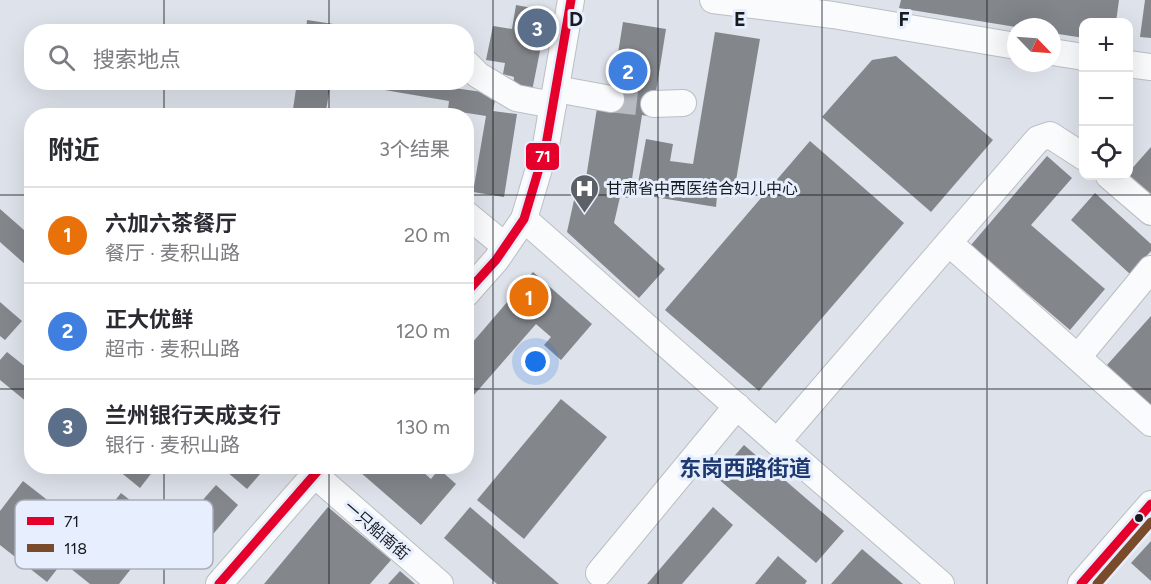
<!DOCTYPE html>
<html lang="zh">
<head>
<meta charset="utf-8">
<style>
  :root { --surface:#fff; --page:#f7f7f7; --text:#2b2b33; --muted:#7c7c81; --line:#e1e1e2; --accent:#b45309 }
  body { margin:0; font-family:Figtree,"Noto Sans SC",sans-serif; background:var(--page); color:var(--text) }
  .controls { position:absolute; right:18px; top:18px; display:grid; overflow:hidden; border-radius:12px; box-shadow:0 6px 24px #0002 }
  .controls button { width:54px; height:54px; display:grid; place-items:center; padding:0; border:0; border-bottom:2px solid var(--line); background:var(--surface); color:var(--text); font:30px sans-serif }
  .compass { position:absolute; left:1007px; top:18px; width:54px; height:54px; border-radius:50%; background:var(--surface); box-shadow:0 6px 24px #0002; rotate:115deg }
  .you { position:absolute; left:536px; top:362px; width:21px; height:21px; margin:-15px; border:4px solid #fff; border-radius:50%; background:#1a73e8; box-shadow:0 0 0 9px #1a73e833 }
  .badge { display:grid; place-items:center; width:39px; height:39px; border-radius:50%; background:var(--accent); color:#fff; font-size:20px; font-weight:700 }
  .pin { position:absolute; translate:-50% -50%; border:3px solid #fff; box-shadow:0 2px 6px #0006 }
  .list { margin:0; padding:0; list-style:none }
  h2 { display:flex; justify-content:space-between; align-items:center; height:78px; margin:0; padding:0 24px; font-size:26px }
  h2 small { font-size:20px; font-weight:400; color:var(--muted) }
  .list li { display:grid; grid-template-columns:39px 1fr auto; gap:18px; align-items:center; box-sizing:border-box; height:96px; padding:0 24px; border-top:2px solid var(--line) }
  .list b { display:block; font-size:22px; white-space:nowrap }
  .list p { margin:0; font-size:20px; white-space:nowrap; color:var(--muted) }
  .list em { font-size:20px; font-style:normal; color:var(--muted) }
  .icon { flex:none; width:33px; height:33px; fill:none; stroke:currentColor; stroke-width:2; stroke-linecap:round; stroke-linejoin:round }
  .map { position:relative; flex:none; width:1151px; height:584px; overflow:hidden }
  .search { position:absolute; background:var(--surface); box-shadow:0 6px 24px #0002; left:24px; top:24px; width:450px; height:66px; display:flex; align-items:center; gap:15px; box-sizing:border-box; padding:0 21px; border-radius:24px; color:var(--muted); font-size:22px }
  .panel { position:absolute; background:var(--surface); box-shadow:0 6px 24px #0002; left:24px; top:108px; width:450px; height:366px; border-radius:24px }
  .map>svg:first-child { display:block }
  .building { fill:#83868b }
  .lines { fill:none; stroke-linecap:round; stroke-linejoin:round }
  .minor-tunnel { stroke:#b6bac1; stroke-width:26; stroke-dasharray:26 13; stroke-linecap:butt }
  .minor-casing { stroke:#bbbfc4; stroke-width:28 }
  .minor { stroke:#fafbfc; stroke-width:26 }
  .bus-1-casing { stroke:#e7eefd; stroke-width:14 }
  .bus-2-casing { stroke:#e7eefd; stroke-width:14 }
  .bus-1 { stroke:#e4002b; stroke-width:9 }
  .bus-2 { stroke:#7a4b2a; stroke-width:9 }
  .grid { fill:none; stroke:#171a1f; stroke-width:1.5; stroke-opacity:0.55 }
  .bus-dot { fill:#171a1f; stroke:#e7eefd; stroke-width:2 }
  .labels { text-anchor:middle; stroke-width:6; stroke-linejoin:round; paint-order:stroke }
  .poi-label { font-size:16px; fill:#171a1f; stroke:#e7eefd; text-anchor:start }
  .street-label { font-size:16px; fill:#171a1f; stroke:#e7eefd }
  .district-label { font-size:22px; font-weight:bold; fill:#1d396f; stroke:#e7eefd }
  .key { fill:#e7eefd; stroke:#a9aeba; stroke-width:1.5 }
  .key-label { font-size:16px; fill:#171a1f }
  .grid-label { font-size:20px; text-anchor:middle; font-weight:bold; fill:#171a1f; stroke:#e7eefd; stroke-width:6; stroke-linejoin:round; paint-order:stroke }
  .line-badge { stroke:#e7eefd; stroke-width:2 }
  .badge-label { font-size:16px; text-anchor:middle; font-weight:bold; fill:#fff }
</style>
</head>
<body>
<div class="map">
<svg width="1151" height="584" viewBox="0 0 1151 584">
  <rect width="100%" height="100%" fill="#dee2ea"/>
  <!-- building -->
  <g class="building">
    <path d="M901,0H1119L1116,22H1084V38L1052,33V27H1016L899,8Z"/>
    <path d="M1145,0H1151V38L1140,37Z"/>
    <path d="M516,5L548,11L532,91L513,88L514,77L503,74L505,63L486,60L493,26L512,29Z"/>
    <path d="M307,20L340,25L339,32H306Z"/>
    <path d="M623,22L666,29L652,117L642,115L629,198L620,197L614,223L665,269L639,298L567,232L576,191H584L597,108L609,110Z"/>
    <path d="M715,32L760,39L733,198L717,196L716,207L636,194L646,139L673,144L670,161L693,164Z"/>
    <path d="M896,56L993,140L931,212L822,117L872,60Z"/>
    <path d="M297,82H331L325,116H292Z"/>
    <path d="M367,82H454V88L496,94L493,111L517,114L504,197L473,192L486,116L448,110L449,101L367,87Z"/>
    <path d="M810,141L904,223L759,391L665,310Z"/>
    <path d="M1151,147V203L1126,176H1128V173Z"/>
    <path d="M1047,156L1072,178L1031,225L1105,289L1070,330L971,245Z"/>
    <path d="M1095,193L1151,244V251L1130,274L1071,220Z"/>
    <path d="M0,209L32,237V258L26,265L0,242Z"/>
    <path d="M533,272L592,324L561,360L544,345L551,337L536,324L466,404V350Z"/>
    <path d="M0,302L22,321L5,340L0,336Z"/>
    <path d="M1151,316V405L1107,365Z"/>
    <path d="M7,352L32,372V397L27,402L0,380V360Z"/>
    <path d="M561,399L607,437L524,539L477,500Z"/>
    <path d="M744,445L844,531L816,563L716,477Z"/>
    <path d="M113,466H157L140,488Z"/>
    <path d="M220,466H267L247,489Z"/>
    <path d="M365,466H416L431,479L439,469L456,484L421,525L360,472Z"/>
    <path d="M23,481L87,531L47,582L0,545V511Z"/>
    <path d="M216,485L238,505L208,540L185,520Z"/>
    <path d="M121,493L164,527L119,584H90L65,564Z"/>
    <path d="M328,507L391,560L370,584H264Z"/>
    <path d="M470,507L559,584H497L444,538Z"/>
    <path d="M713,507L733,525L682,584H647Z"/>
    <path d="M1151,541V581L1131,563Z"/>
    <path d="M862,549L903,584H831Z"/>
    <path d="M778,556L807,581L805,584H755Z"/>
    <path d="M400,571L415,584H388Z"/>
  </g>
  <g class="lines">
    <!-- minor-tunnel -->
    <path class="minor-tunnel" d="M611,99L654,104"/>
    <defs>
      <g id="minor">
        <path d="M713,0L833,15L1016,46"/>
        <path d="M1052,52L1084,57"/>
        <path d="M466,63L478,75L516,98L553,105"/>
        <path d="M1128,64L1151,67"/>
        <path d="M556,89L611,99"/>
        <path d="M654,104L683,103"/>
        <path d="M1109,176L1151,212"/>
        <path d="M466,214L505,246"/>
        <path d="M524,219L777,442L941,584"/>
        <path d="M949,243L1151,423"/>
        <path d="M466,294L496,260L524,219L546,145L571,0"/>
        <path d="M1078,357L1151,269"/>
        <path d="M777,442L1038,139L1050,135L1084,157"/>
        <path d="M315,475L440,584"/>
        <path d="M599,573L737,406"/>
        <path d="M219,584L322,466"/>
        <path d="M1081,584L1151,504"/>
      </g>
    </defs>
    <!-- minor casing -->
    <use href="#minor" class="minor-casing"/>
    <!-- minor -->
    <use href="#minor" class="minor"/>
    <defs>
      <g id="bus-1">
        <path d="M466,293L496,260L524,219L546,145L571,0"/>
        <path d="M219,584L322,466"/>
        <path d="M1081,584L1151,504"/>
      </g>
      <path id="bus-2" d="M1097,584L1151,522"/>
    </defs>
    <!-- bus-1 casing -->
    <use href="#bus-1" class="bus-1-casing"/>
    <!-- bus-2 casing -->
    <use href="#bus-2" class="bus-2-casing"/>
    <!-- bus-1 -->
    <use href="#bus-1" class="bus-1"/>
    <!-- bus-2 -->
    <use href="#bus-2" class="bus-2"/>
  </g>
  <!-- grid -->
  <path class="grid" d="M164,0V32M329,0V32M493,0V584M658,0V584M822,0V584M987,0V584M164,82V116M329,82V116M0,195H32M466,195H1151M0,389H32M466,389H1151M164,466V584M329,466V584"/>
  <!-- icons -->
  <defs>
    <symbol id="hospital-pin" viewBox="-11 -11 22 30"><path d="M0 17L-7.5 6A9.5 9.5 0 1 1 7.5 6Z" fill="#5d6066" stroke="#e7eefd"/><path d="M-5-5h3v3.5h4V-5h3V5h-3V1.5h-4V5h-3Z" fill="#fff"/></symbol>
  </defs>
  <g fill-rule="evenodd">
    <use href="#hospital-pin" x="568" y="172" width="33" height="45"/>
  </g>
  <!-- markers -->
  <circle class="bus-dot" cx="1139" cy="518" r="5"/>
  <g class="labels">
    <!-- poi labels -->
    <g class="poi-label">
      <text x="606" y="194">甘肃省中西医结合妇儿中心</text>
    </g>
    <!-- street labels -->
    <g class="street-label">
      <text transform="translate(377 530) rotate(41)" y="6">一只船南街</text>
    </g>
    <!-- district labels -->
    <g class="district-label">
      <text x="745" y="476">东岗西路街道</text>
    </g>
  </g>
  <!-- legend -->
  <rect x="15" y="500" width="198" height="69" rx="9" class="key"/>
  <rect x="27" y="517" width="27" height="8" fill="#e4002b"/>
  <rect x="27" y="544" width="27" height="8" fill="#7a4b2a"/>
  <g class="key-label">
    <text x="64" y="527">71</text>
    <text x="64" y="554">118</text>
  </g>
  <g class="grid-label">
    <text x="576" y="26">D</text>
    <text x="740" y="26">E</text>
    <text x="904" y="26">F</text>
  </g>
  <rect class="line-badge" x="525" y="142" width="35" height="29" rx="6" fill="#e4002b"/>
  <g class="badge-label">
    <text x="543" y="162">71</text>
  </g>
</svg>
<div class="controls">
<button>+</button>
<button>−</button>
<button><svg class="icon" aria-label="locate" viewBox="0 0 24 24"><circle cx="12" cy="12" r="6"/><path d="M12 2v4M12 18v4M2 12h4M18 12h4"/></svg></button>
</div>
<svg class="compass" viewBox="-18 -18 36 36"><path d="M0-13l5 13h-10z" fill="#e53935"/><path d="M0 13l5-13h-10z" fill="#7c7c81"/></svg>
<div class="you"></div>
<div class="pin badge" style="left:529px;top:297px;background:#e8710a">1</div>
<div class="pin badge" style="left:628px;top:71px;background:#3f7fe0">2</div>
<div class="pin badge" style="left:537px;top:28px;background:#5c6f8a">3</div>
<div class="search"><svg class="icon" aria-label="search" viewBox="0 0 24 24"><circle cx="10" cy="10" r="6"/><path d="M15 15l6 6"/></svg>搜索地点</div>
<section class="panel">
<h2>附近<small>3个结果</small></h2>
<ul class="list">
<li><span class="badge" style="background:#e8710a">1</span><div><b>六加六茶餐厅</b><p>餐厅 · 麦积山路</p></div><em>20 m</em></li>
<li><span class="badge" style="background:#3f7fe0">2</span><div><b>正大优鲜</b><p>超市 · 麦积山路</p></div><em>120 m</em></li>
<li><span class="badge" style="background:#5c6f8a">3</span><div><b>兰州银行天成支行</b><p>银行 · 麦积山路</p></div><em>130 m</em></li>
</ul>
</section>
</div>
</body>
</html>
